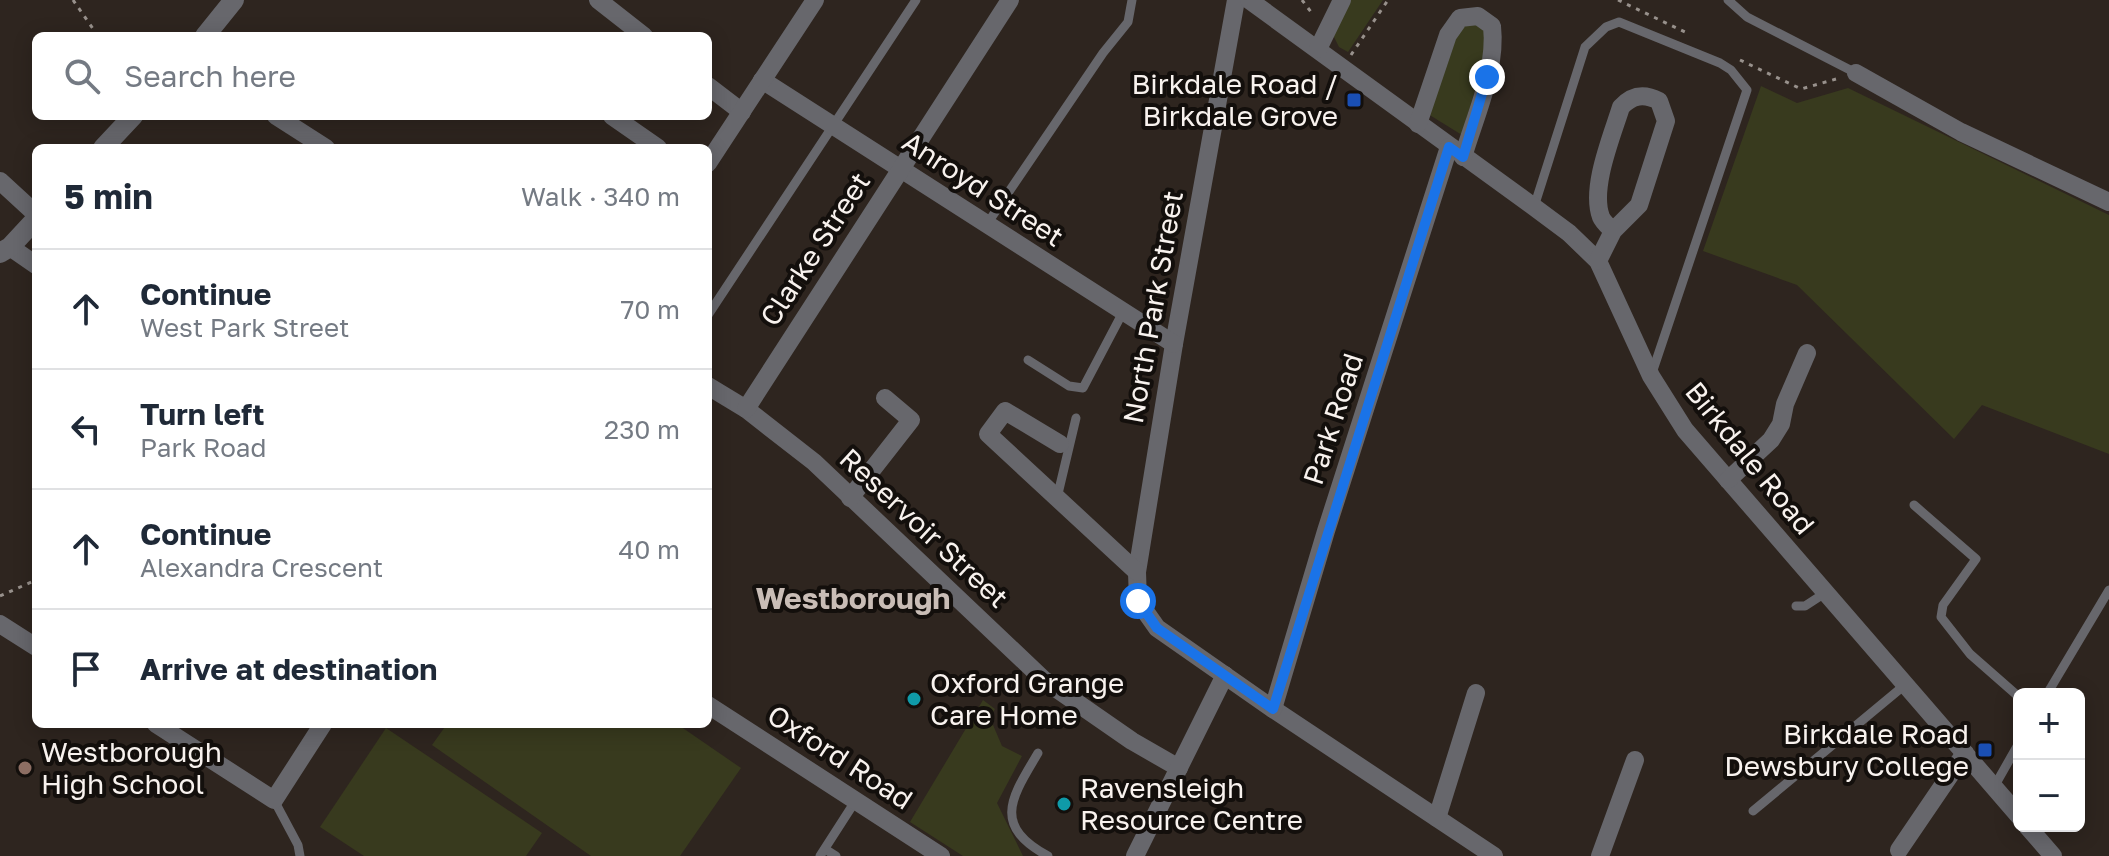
<!DOCTYPE html>
<html lang="en">
<head>
<meta charset="utf-8">
<style>
  :root { --surface:#fff; --page:#f6f6f7; --text:#1f2937; --muted:#747a83; --line:#e0e1e3 }
  body { margin:0; font-family:"Golos Text",sans-serif; background:var(--page); color:var(--text) }
  .controls { position:absolute; right:24px; bottom:24px; display:grid; overflow:hidden; border-radius:12px; box-shadow:0 4px 20px #0003 }
  .controls button { width:72px; height:72px; display:grid; place-items:center; padding:0; border:0; border-bottom:2px solid var(--line); background:var(--surface); color:var(--text); font:40px sans-serif }
  .stop { position:absolute; width:24px; height:24px; margin:-18px; border:6px solid #1a73e8; border-radius:50%; background:#fff }
  .stop.end { background:#1a73e8; border-color:#fff; box-shadow:0 2px 8px #0008 }
  .list { margin:0; padding:0; list-style:none }
  h2 { display:flex; justify-content:space-between; align-items:center; height:104px; margin:0; padding:0 32px; font-size:34px }
  h2 small { font-size:26px; font-weight:400; color:var(--muted) }
  .list li { display:grid; grid-template-columns:52px 1fr auto; gap:24px; align-items:center; box-sizing:border-box; height:120px; padding:0 32px; border-top:2px solid var(--line) }
  .list b { display:block; font-size:30px; white-space:nowrap }
  .list p { margin:0; font-size:26px; white-space:nowrap; color:var(--muted) }
  .list em { font-size:26px; font-style:normal; color:var(--muted) }
  .icon { flex:none; width:44px; height:44px; fill:none; stroke:currentColor; stroke-width:2; stroke-linecap:round; stroke-linejoin:round }
  .map { position:relative; flex:none; width:2109px; height:856px; overflow:hidden }
  .search { position:absolute; background:var(--surface); box-shadow:0 4px 20px #0003; left:32px; top:32px; width:680px; height:88px; display:flex; align-items:center; gap:20px; box-sizing:border-box; padding:0 28px; border-radius:12px; color:var(--muted); font-size:30px }
  .panel { position:absolute; background:var(--surface); box-shadow:0 4px 20px #0003; left:32px; top:144px; width:680px; height:584px; border-radius:12px }
  .map>svg:first-child { display:block }
  .green { fill:#383a1e }
  .lines { fill:none; stroke-linecap:round; stroke-linejoin:round }
  .path { stroke:#98918c; stroke-width:3; stroke-dasharray:4 6; stroke-linecap:butt }
  .service { stroke:#67676c; stroke-width:9 }
  .minor { stroke:#67676c; stroke-width:18 }
  .tertiary { stroke:#67676c; stroke-width:20 }
  .route { stroke:#1a73e8; stroke-width:10 }
  .transit-dot { fill:#1a4fb4; stroke:#130f0c; stroke-width:3 }
  .culture-dot { fill:#0f9aa8; stroke:#130f0c; stroke-width:3 }
  .education-dot { fill:#8d6e63; stroke:#130f0c; stroke-width:3 }
  .labels { text-anchor:middle; stroke-width:8; stroke-linejoin:round; paint-order:stroke }
  .poi-label { font-size:28px; fill:#f8f2ee; stroke:#130f0c; text-anchor:start }
  .street-label { font-size:28px; fill:#f8f2ee; stroke:#130f0c }
  .neighbourhood-label { font-size:30px; font-weight:bold; fill:#c9bdb6; stroke:#130f0c }
</style>
</head>
<body>
<div class="map">
<svg width="2109" height="856" viewBox="0 0 2109 856">
  <rect width="100%" height="100%" fill="#2e251f"/>
  <!-- green -->
  <g class="green">
    <path d="M1346,0H1383L1348,52L1339,47L1332,33Z"/>
    <path d="M1476,20L1487,29L1488,45L1462,135L1428,114L1453,38L1464,23Z"/>
    <path d="M1761,86L1797,103L1848,88L2109,215V454L1982,405L1954,439L1797,285L1703,251Z"/>
    <path d="M983,700L995,709L990,718L1002,746L1022,756L997,803L1023,856H963L910,822Z"/>
    <path d="M447,724H677L741,768L680,856H591L432,745Z"/>
    <path d="M386,728L542,833L526,856H364L320,827Z"/>
  </g>
  <g class="lines">
    <!-- path -->
    <g class="path">
      <path d="M73,0L98,36"/>
      <path d="M1302,0L1314,16"/>
      <path d="M1618,0L1687,33"/>
      <path d="M1351,55L1388,0"/>
      <path d="M1740,60L1801,89L1836,79"/>
      <path d="M0,596L36,580"/>
    </g>
    <!-- service -->
    <g class="service">
      <path d="M1728,0L1747,17L1856,73"/>
      <path d="M1534,207L1585,47L1606,27L1619,22L1720,63L1731,70L1747,90L1652,373"/>
      <path d="M987,224L1103,53L1128,22L1132,0"/>
      <path d="M708,315L916,0"/>
      <path d="M1028,360L1069,386L1083,388L1123,312"/>
      <path d="M1057,498L1076,418"/>
      <path d="M1914,505L1976,559L1943,605L1941,617L1970,654L2019,697"/>
      <path d="M1796,606H1805L1825,593"/>
      <path d="M2047,694L2109,590"/>
      <path d="M1038,753C1012,797 991,825 1048,856"/>
      <path d="M1994,787L2019,743"/>
      <path d="M274,800L298,845L300,856"/>
      <path d="M1753,811L1906,684"/>
      <path d="M825,849L836,856"/>
      <path d="M820,856L856,800"/>
    </g>
    <!-- minor -->
    <g class="minor">
      <path d="M598,0L644,36"/>
      <path d="M1236,0L1174,344L1137,572L1138,601L1157,628L1273,709L1494,856"/>
      <path d="M1249,0L1534,207L1569,233L1598,261L1651,376L1685,430L2019,816"/>
      <path d="M1318,49L1342,0"/>
      <path d="M1856,73L1961,132L2109,202"/>
      <path d="M762,80L1174,344"/>
      <path d="M708,86L742,112"/>
      <path d="M276,116L326,148"/>
      <path d="M612,116L658,148"/>
      <path d="M1418,124L1448,35L1460,18L1478,16L1492,26C1497,70 1475,116 1463,157"/>
      <path d="M708,163L815,0"/>
      <path d="M0,181L36,214"/>
      <path d="M10,247L36,265"/>
      <path d="M1598,261L1613,231L1639,205L1666,121L1659,101C1644,93 1632,95 1621,107C1612,136 1590,188 1601,217C1603,222 1609,227 1613,231"/>
      <path d="M708,386L746,409L814,462L1044,680L1132,741L1179,768"/>
      <path d="M746,409L1010,0"/>
      <path d="M1060,444L1005,411L988,434L1137,572"/>
      <path d="M1728,480L1771,440L1781,424L1785,404L1807,353"/>
      <path d="M850,498L911,420L885,398"/>
      <path d="M0,624L36,647"/>
      <path d="M708,705L941,856"/>
      <path d="M1273,709L1326,531L1449,147"/>
      <path d="M156,724L274,800L323,724"/>
      <path d="M1437,818L1476,693"/>
      <path d="M2027,826L2053,856"/>
      <path d="M1899,850L1965,753"/>
      <path d="M1135,856L1225,675"/>
      <path d="M1600,856L1635,760"/>
    </g>
    <!-- tertiary -->
    <g class="tertiary">
      <path d="M205,36L234,0"/>
      <path d="M103,148L133,116"/>
      <path d="M0,253L10,247L36,219"/>
    </g>
  </g>
  <g class="lines">
    <!-- route -->
    <path class="route" d="M1138,601L1157,628L1273,709L1449,147L1463,157L1487,77"/>
  </g>
  <!-- markers -->
  <g class="transit-dot">
    <rect x="1346" y="92" width="16" height="16" rx="4"/>
    <rect x="1977" y="742" width="16" height="16" rx="4"/>
  </g>
  <g class="culture-dot">
    <circle cx="914" cy="699" r="8"/>
    <circle cx="1064" cy="804" r="8"/>
  </g>
  <circle class="education-dot" cx="25" cy="768" r="8"/>
  <g class="labels">
    <!-- poi labels -->
    <g class="poi-label">
      <text x="1338" y="94" text-anchor="end">Birkdale Road /<tspan x="1338" dy="32">Birkdale Grove</tspan></text>
      <text x="930" y="693">Oxford Grange<tspan x="930" dy="32">Care Home</tspan></text>
      <text x="1969" y="744" text-anchor="end">Birkdale Road<tspan x="1969" dy="32">Dewsbury College</tspan></text>
      <text x="41" y="762">Westborough<tspan x="41" dy="32">High School</tspan></text>
      <text x="1080" y="798">Ravensleigh<tspan x="1080" dy="32">Resource Centre</tspan></text>
    </g>
    <!-- street labels -->
    <g class="street-label">
      <text transform="translate(983 189) rotate(33)" y="10">Anroyd Street</text>
      <text transform="translate(815 249) rotate(-57)" y="10">Clarke Street</text>
      <text transform="translate(1153 307) rotate(-80)" y="10">North Park Street</text>
      <text transform="translate(1333 419) rotate(-72)" y="10">Park Road</text>
      <text transform="translate(1750 458) rotate(51)" y="10">Birkdale Road</text>
      <text transform="translate(924 528) rotate(43)" y="10">Reservoir Street</text>
      <text transform="translate(840 757) rotate(33)" y="10">Oxford Road</text>
    </g>
    <!-- neighbourhood labels -->
    <g class="neighbourhood-label">
      <text x="853" y="609">Westborough</text>
    </g>
  </g>
</svg>
<div class="controls">
<button>+</button>
<button>−</button>
</div>
<div class="stop" style="left:1138px;top:601px"></div>
<div class="stop end" style="left:1487px;top:77px"></div>
<div class="search"><svg class="icon" aria-label="search" viewBox="0 0 24 24"><circle cx="10" cy="10" r="6"/><path d="M15 15l6 6"/></svg>Search here</div>
<section class="panel">
<h2>5 min<small>Walk · 340 m</small></h2>
<ul class="list">
<li><svg class="icon" aria-label="ahead" viewBox="0 0 24 24"><path d="M12 20V5M6 11l6-6 6 6"/></svg><div><b>Continue</b><p>West Park Street</p></div><em>70 m</em></li>
<li><svg class="icon" aria-label="left" viewBox="0 0 24 24"><path d="M17 20v-9H6M10 6l-5 5 5 5"/></svg><div><b>Turn left</b><p>Park Road</p></div><em>230 m</em></li>
<li><svg class="icon" aria-label="ahead" viewBox="0 0 24 24"><path d="M12 20V5M6 11l6-6 6 6"/></svg><div><b>Continue</b><p>Alexandra Crescent</p></div><em>40 m</em></li>
<li><svg class="icon" aria-label="arrive" viewBox="0 0 24 24"><path d="M6 21V4h12l-3 4 3 4H6"/></svg><div><b>Arrive at destination</b></div></li>
</ul>
</section>
</div>
</body>
</html>
